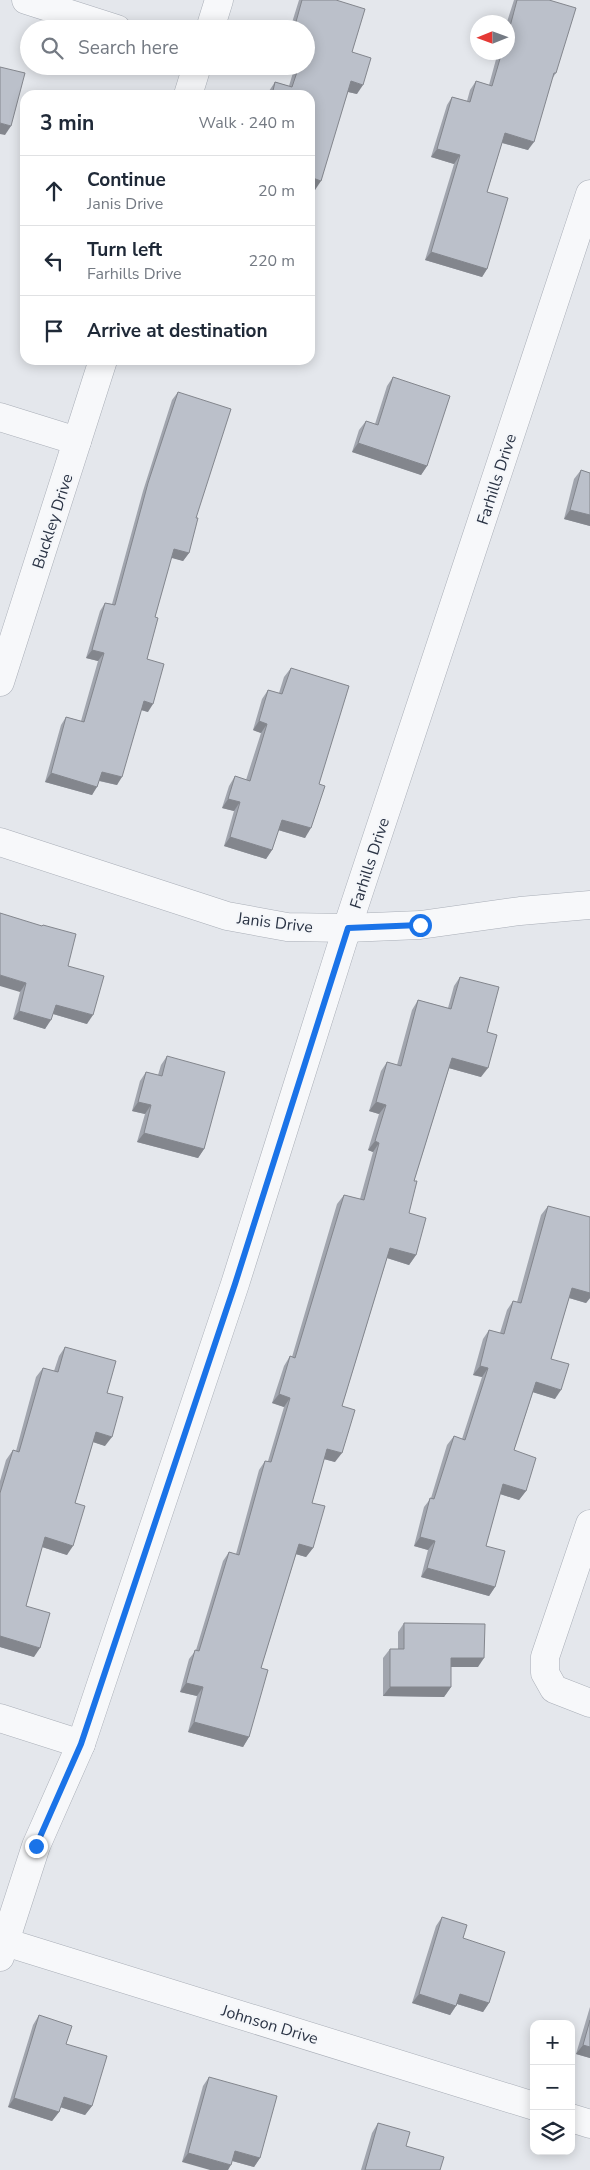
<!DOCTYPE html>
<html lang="en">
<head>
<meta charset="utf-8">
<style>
  :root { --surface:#fff; --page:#f6f6f7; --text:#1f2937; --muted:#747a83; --line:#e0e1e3 }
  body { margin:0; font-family:"Nunito Sans",sans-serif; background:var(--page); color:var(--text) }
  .controls { position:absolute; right:15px; bottom:15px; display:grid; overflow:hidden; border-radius:10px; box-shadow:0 2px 12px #0003 }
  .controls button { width:45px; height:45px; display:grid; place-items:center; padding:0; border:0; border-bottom:1px solid var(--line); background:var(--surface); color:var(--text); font:25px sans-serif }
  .compass { position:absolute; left:470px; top:15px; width:45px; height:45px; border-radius:50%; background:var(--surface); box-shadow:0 2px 12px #0003; rotate:269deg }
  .stop { position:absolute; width:15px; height:15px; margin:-11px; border:4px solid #1a73e8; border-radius:50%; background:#fff }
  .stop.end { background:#1a73e8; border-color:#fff; box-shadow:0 1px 5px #0008 }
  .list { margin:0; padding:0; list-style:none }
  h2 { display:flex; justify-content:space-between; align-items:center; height:65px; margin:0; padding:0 20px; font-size:21px }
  h2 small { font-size:16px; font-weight:400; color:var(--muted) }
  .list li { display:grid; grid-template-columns:32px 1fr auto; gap:15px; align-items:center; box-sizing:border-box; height:70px; padding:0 20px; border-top:1px solid var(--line) }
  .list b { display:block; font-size:19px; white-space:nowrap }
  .list p { margin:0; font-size:16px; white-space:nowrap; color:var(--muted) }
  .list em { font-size:16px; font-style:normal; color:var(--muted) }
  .icon { flex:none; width:28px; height:28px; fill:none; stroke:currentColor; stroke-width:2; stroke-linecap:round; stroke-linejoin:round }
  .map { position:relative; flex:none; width:590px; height:2170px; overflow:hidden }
  .search { position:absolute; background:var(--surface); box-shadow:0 2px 12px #0003; left:20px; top:20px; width:295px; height:55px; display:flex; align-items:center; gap:12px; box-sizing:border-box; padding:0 18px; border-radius:28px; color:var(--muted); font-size:19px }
  .panel { position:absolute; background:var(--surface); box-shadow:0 2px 12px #0003; left:20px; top:90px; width:295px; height:275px; border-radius:15px }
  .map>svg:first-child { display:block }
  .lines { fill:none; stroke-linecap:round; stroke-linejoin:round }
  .minor-casing { stroke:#a9aeb7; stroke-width:29 }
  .minor { stroke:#f7f8fa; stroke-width:28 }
  .wall { fill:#a1a5ae }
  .shaded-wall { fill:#83868d }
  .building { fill:#bbc0ca; stroke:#83868d }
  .route { stroke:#1a73e8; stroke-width:6 }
  .labels { text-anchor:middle; stroke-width:4; stroke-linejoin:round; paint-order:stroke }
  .street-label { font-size:16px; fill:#2b3445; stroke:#f4f6f9 }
</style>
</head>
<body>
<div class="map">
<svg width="590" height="2170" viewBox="0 0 590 2170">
  <rect width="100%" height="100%" fill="#e4e7ec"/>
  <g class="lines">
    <defs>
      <g id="minor">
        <path d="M26,0L117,29"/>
        <path d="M210,29L219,0"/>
        <path d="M188,95L197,66"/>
        <path d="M0,417L77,441"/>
        <path d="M0,682L103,360"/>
        <path d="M0,842L227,916L287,927L347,928L420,925L520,911L590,905"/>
        <path d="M590,1524L545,1657V1673L554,1689L590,1703"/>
        <path d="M0,1718L81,1744"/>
        <path d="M5,1942L534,2106"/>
        <path d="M0,1957L36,1846L81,1744L235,1284L347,928L590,194"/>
        <path d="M571,2118L590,2124"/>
      </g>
    </defs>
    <!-- minor casing -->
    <use href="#minor" class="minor-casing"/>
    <!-- minor -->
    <use href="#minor" class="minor"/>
  </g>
  <!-- wall -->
  <g class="wall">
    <path d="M299,0H302L352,52L357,94L348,92L315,190L310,188V95H268L269,91L275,82L289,86L295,66H306V29H290Z"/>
    <path d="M514,0H549L556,73L552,79L528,150L502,143L487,192V269L482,277L425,260L454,164L431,157L447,105L452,97L467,101L470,90L476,81L489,85L498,52H508L507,22Z"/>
    <path d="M393,377L427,466L421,475L352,452L359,430L366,421L375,424L387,386Z"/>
    <path d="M178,392L196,518L189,553L183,561L171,557L155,617L147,659L148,712L141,710L117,785L99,781L92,795L45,782L61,725L66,717L81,721L98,661L86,658L100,611L105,603L112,604L143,491L172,400Z"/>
    <path d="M581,470L590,473V526L564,519L574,479Z"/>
    <path d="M291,668L319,784L305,838L278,830L272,850L266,859L224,846L234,811L222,808L229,786L235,776L246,780L261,733L253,730L262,699L268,690L279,693L284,677Z"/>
    <path d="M43,925L68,966L87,1024L53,1014L45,1029L13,1019L20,992Z"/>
    <path d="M460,977L487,1032L481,1077L449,1068L414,1181L409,1213L416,1255L409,1265L387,1258L342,1406L335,1462L324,1459L312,1503L313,1548L306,1557L296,1554L261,1668L249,1737L243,1747L188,1732L197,1696L180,1692L189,1659L196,1650L223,1561L229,1552L236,1554L259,1470L265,1461H268L284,1407L272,1403L284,1366L290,1356L292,1357L337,1204L344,1195L360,1199L373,1152L368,1150L379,1114L369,1111L381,1071L387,1062L397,1065L412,1010L418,1000L448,1008L454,986Z"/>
    <path d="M167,1056L204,1149L198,1158L137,1142L145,1114L132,1111L140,1081L146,1072L158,1075L161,1065Z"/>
    <path d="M548,1206L590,1256V1298L586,1303L569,1298L551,1359L555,1399L533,1392L514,1450L526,1491L519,1500L500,1494L486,1546L495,1587L489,1596L421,1577L428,1550L414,1546L424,1507L431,1498L447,1445L454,1436L462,1439L482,1377L473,1375L483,1339L489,1330L500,1333L507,1310L513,1301L517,1302L541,1215Z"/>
    <path d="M65,1347L107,1393L105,1446L93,1442L75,1503L67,1555L42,1547L26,1606L34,1657L0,1647V1481L6,1460L13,1450L16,1451L36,1377L43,1368L54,1371L59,1356Z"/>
    <path d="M404,1623L478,1667H451V1687L444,1697L383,1696V1658L390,1649H398V1632Z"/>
    <path d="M442,1917L463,1938L489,2003L483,2012L457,2004L450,2015L412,2003L436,1926Z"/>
    <path d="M590,2007V2058L576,2054Z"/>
    <path d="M39,2015L66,2044L92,2106L85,2115L60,2107L59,2112L52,2121L8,2107L33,2025Z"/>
    <path d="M209,2077L260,2158L254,2167L232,2161L182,2162L203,2086Z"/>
    <path d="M378,2123L406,2146L440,2170H361L372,2133Z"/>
  </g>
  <!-- shaded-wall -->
  <g class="shaded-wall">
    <path d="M351,81L363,85L357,94L344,91Z"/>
    <path d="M0,123L11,126L5,135L0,134Z"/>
    <path d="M505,133L534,142L528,150L499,142Z"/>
    <path d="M437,149L460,155L454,164L431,157Z"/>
    <path d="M310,177L321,181L315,190L310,188Z"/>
    <path d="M431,252L487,269L482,277L425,260Z"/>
    <path d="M358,443L427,466L421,475L352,452Z"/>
    <path d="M570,510L590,515V526L564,519Z"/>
    <path d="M174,549L189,553L183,561L168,557Z"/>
    <path d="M92,650L104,653L98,661L86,658Z"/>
    <path d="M144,701L153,704L148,712L138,709Z"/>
    <path d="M259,721L267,724L261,733L253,730Z"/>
    <path d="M102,772L122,777L117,785L96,780Z"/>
    <path d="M51,773L97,787L92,795L45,782Z"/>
    <path d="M228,799L240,802L234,811L222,808Z"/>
    <path d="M282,820L311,828L305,838L275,829Z"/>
    <path d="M230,837L272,850L266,859L224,846Z"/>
    <path d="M0,975L26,983L20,992L0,986Z"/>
    <path d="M56,1005L93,1015L87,1024L50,1013Z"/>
    <path d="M19,1011L51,1020L45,1029L13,1019Z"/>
    <path d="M452,1058L488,1068L481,1077L445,1067Z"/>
    <path d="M138,1102L151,1105L145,1114L132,1111Z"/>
    <path d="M376,1102L386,1105L379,1114L369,1111Z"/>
    <path d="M144,1133L204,1149L198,1158L137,1142Z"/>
    <path d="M375,1141L379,1143L373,1152L368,1150Z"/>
    <path d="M390,1248L416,1255L409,1265L384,1257Z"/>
    <path d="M572,1288L590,1293V1298L586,1303L566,1297Z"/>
    <path d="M480,1366L488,1368L482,1377L473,1375Z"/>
    <path d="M536,1382L561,1390L555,1399L529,1391Z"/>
    <path d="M279,1394L290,1398L284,1407L272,1403Z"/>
    <path d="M96,1432L112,1437L105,1446L90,1441Z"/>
    <path d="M327,1449L342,1453L335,1462L320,1458Z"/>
    <path d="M503,1484L526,1491L519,1500L497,1493Z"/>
    <path d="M45,1537L73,1546L67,1555L39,1546Z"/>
    <path d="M420,1537L435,1541L428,1550L414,1546Z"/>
    <path d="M299,1544L313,1548L306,1557L292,1553Z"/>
    <path d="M427,1568L495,1587L489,1596L421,1577Z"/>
    <path d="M0,1636L40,1648L34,1657L0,1647Z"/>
    <path d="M451,1658H484L478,1667H444Z"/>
    <path d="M186,1683L203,1687L197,1696L180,1692Z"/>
    <path d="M390,1687H451L444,1697L383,1696Z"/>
    <path d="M194,1722L249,1737L243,1747L188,1732Z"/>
    <path d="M419,1994L456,2006L450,2015L412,2003Z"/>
    <path d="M460,1994L489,2003L483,2012L454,2003Z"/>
    <path d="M583,2045L590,2047V2058L576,2054Z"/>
    <path d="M64,2097L92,2106L85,2115L57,2106Z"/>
    <path d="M14,2098L59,2112L52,2121L8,2107Z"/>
    <path d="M235,2151L260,2158L254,2167L229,2160Z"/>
    <path d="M188,2153L231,2165L228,2170H210L182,2162Z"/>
  </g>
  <!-- building -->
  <g class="building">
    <path d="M302,0H336L365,9L352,52L371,58L363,85L351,81L321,181L310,177V95H272L275,82L292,87L299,66H306V29H294Z"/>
    <path d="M517,0H549L576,8L556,73H554L534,142L505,133L487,192L508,198L487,269L431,252L460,155L437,149L452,97L470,102L476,81L492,86L502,52H508V34Z"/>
    <path d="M0,67L25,73L11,126L0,123Z"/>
    <path d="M393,377L450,396L427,466L358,443L366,421L378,425Z"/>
    <path d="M178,392L231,409L196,518H198L189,553L174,549L155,617L158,618L147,659L164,664L153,704L144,701L122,777L102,772L97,787L51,773L66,717L84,722L104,653L92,650L105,603L115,605L148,483Z"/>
    <path d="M581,470L590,473V515L570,510Z"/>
    <path d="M291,668L349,686L319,784L325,786L311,828L282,820L272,850L230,837L240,802L228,799L235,776L250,781L267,724L259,721L268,690L282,694Z"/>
    <path d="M0,913L42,926L43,925L76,934L68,966L104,976L93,1015L56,1005L51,1020L19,1011L26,983L0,975Z"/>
    <path d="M460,977L499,987L487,1032L497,1035L488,1068L452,1058L414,1181H417L409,1213L426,1218L416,1255L390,1248L342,1406L355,1410L342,1453L327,1449L312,1503L325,1506L313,1548L299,1544L261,1668L268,1670L249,1737L194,1722L203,1687L186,1683L195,1650L199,1651L229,1552L239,1555L265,1461L271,1462L290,1398L279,1394L290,1356L295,1358L344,1195L364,1200L379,1143L375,1141L386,1105L376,1102L387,1062L401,1066L418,1000L451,1009Z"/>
    <path d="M167,1056L225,1072L204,1149L144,1133L151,1105L138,1102L146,1072L162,1076Z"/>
    <path d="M548,1206L590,1217V1293L572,1288L551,1359L569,1364L561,1390L536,1382L514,1450L536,1458L526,1491L503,1484L486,1546L505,1551L495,1587L427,1568L435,1541L420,1537L430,1498L434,1499L454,1436L465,1440L488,1368L480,1366L489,1330L504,1334L513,1301L521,1303Z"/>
    <path d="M65,1347L116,1361L107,1393L123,1397L112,1437L96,1432L75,1503L85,1506L73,1546L45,1537L26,1606L50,1613L40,1648L0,1636V1493L13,1450L19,1452L43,1368L58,1372Z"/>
    <path d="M404,1623L485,1624L484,1658H451V1687H390V1649H404Z"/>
    <path d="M442,1917L467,1925L463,1938L505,1952L489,2003L460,1994L456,2006L419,1994Z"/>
    <path d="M39,2015L72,2026L66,2044L107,2056L92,2106L64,2097L59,2112L14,2098Z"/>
    <path d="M590,2020V2047L583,2045Z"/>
    <path d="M209,2077L277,2096L260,2158L235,2151L231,2165L188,2153Z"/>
    <path d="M378,2123L410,2132L406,2146L444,2157L440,2170H365Z"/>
  </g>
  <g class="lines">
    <!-- route -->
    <path class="route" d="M36,1846L81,1744L235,1284L348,928L420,925"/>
  </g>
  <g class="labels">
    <!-- street labels -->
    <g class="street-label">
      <text transform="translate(496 479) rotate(-72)" y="6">Farhills Drive</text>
      <text transform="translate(52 521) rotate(-72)" y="6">Buckley Drive</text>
      <text transform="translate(369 863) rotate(-72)" y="6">Farhills Drive</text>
      <text transform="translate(275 922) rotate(7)" y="6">Janis Drive</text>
      <text transform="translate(270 2024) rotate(17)" y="6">Johnson Drive</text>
    </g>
  </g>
</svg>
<div class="controls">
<button>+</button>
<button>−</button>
<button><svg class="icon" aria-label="layers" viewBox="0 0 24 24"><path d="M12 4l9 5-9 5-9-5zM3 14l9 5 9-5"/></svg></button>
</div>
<svg class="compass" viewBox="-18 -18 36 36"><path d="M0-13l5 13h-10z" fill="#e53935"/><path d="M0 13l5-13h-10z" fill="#747a83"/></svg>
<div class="stop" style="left:420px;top:925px"></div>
<div class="stop end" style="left:36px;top:1846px"></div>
<div class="search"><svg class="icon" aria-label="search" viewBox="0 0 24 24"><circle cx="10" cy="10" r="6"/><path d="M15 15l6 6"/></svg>Search here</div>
<section class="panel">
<h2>3 min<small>Walk · 240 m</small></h2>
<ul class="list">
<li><svg class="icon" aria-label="ahead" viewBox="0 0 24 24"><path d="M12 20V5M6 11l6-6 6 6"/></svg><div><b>Continue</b><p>Janis Drive</p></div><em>20 m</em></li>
<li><svg class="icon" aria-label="left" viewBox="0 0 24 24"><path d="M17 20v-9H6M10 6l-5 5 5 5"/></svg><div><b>Turn left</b><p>Farhills Drive</p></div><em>220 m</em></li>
<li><svg class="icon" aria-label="arrive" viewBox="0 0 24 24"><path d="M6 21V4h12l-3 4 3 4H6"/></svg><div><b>Arrive at destination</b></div></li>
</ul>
</section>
</div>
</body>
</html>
